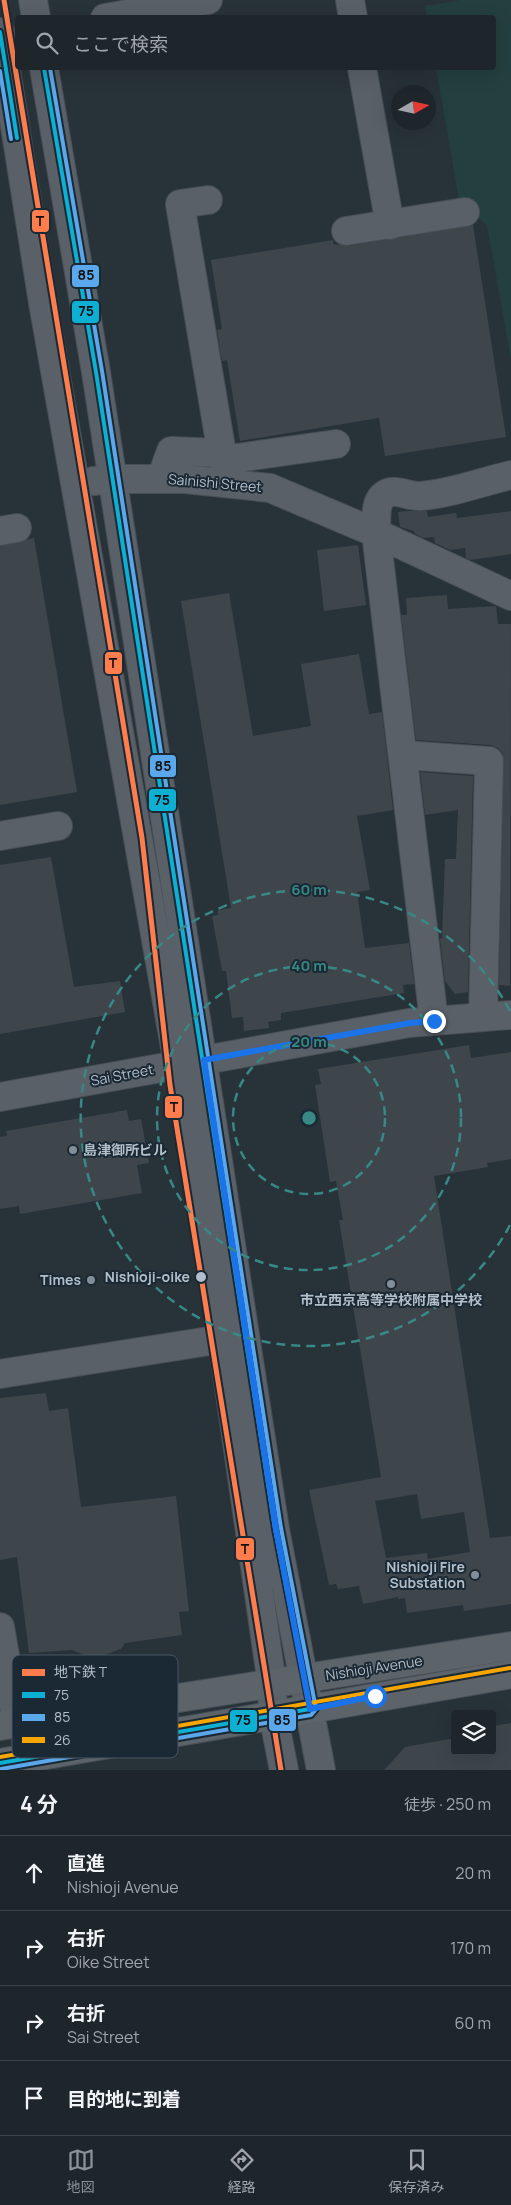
<!DOCTYPE html>
<html lang="ja">
<head>
<meta charset="utf-8">
<style>
  :root { --surface:#1e262b; --page:#262e33; --text:#f1f3f6; --muted:#a1a5a9; --line:#3c4347; --accent:#8c9099 }
  body { margin:0; font-family:Manrope,"Noto Sans JP",sans-serif; background:var(--page); color:var(--text) }
  .controls { position:absolute; right:15px; bottom:15px; display:grid; overflow:hidden; border-radius:5px; box-shadow:0 5px 20px #0002 }
  .controls button { width:45px; height:45px; display:grid; place-items:center; padding:0; border:0; border-bottom:1px solid var(--line); background:var(--surface); color:var(--text); font:25px sans-serif }
  .compass { position:absolute; left:391px; top:85px; width:45px; height:45px; border-radius:50%; background:var(--surface); box-shadow:0 5px 20px #0002; rotate:81deg }
  .stop { position:absolute; width:15px; height:15px; margin:-11px; border:4px solid #1a73e8; border-radius:50%; background:#fff }
  .stop.end { background:#1a73e8; border-color:#fff; box-shadow:0 1px 5px #0008 }
  .list { margin:0; padding:0; list-style:none }
  h2 { display:flex; justify-content:space-between; align-items:center; height:65px; margin:0; padding:0 20px; font-size:21px }
  h2 small { font-size:16px; font-weight:400; color:var(--muted) }
  .list li { display:grid; grid-template-columns:32px 1fr auto; gap:15px; align-items:center; box-sizing:border-box; height:75px; padding:0 20px; border-top:1px solid var(--line) }
  .list b { display:block; font-size:19px; white-space:nowrap }
  .list p { margin:0; font-size:16px; white-space:nowrap; color:var(--muted) }
  .list em { font-size:16px; font-style:normal; color:var(--muted) }
  .icon { flex:none; width:28px; height:28px; fill:none; stroke:currentColor; stroke-width:2; stroke-linecap:round; stroke-linejoin:round }
  .map { position:relative; flex:none; width:511px; height:1770px; overflow:hidden }
  .search { position:absolute; background:var(--surface); box-shadow:0 5px 20px #0002; left:15px; right:15px; top:15px; height:55px; display:flex; align-items:center; gap:12px; box-sizing:border-box; padding:0 18px; border-radius:5px; color:var(--muted); font-size:19px }
  .sheet { height:365px; background:var(--surface) }
  nav { display:flex; justify-content:space-around; align-items:center; box-sizing:border-box; height:70px; border-top:1px solid var(--line); background:var(--surface); font-size:14px; color:var(--muted) }
  nav a { display:grid; justify-items:center; gap:2px }
  nav .on { color:var(--accent) }
  .map>svg:first-child { display:block }
  .green { fill:#243f3f }
  .building { fill:#3e464c; fill-rule:evenodd }
  .lines { fill:none; stroke-linecap:round; stroke-linejoin:round }
  .minor-casing { stroke:#474e54; stroke-width:30 }
  .major-casing { stroke:#464f56; stroke-width:30 }
  .minor { stroke:#596067; stroke-width:28 }
  .major { stroke:#5c6369; stroke-width:28 }
  .bus-1-casing { stroke:#1b2935; stroke-width:8 }
  .bus-2-casing { stroke:#1b2935; stroke-width:8 }
  .bus-3-casing { stroke:#1b2935; stroke-width:8 }
  .bus-1 { stroke:#0dafd3; stroke-width:4 }
  .bus-2 { stroke:#5aa8eb; stroke-width:4 }
  .bus-3 { stroke:#f7a600; stroke-width:4 }
  .metro-1-casing { stroke:#1b2935; stroke-width:9 }
  .metro-1 { stroke:#ff7d4d; stroke-width:5 }
  .route { stroke:#1a73e8; stroke-width:6 }
  .ring { fill:none; stroke:#388885; stroke-width:2.5; stroke-dasharray:9 6 }
  .poi-dot { fill:#828e98; stroke:#1b2935; stroke-width:2 }
  .stop-dot { fill:#b2bfcb; stroke:#1b2935; stroke-width:2 }
  .labels { text-anchor:middle; stroke-width:4; stroke-linejoin:round; paint-order:stroke }
  .street-label { font-size:14px; fill:#b2bfcb; stroke:#1b2935 }
  .poi-label { font-size:14px; font-weight:bold; fill:#b2bfcb; stroke:#1b2935; text-anchor:end }
  .stop-label { font-size:14px; font-weight:bold; fill:#b2bfcb; stroke:#1b2935; text-anchor:end }
  .key { fill:#1b2935; stroke:#485662; stroke-width:1 }
  .key-label { font-size:14px; fill:#b2bfcb }
  .centre { fill:#388885; stroke:#1b2935; stroke-width:2.5 }
  .ring-label { font-size:15px; text-anchor:middle; font-weight:bold; fill:#388885; stroke:#1b2935; stroke-width:4; stroke-linejoin:round; paint-order:stroke }
  .line-badge { stroke:#1b2935; stroke-width:2 }
  .pale-badge-label { font-size:14px; text-anchor:middle; font-weight:bold; fill:#111 }
</style>
</head>
<body>
<div class="map">
<svg width="511" height="1770" viewBox="0 0 511 1770">
  <rect width="100%" height="100%" fill="#283239"/>
  <!-- green -->
  <path class="green" d="M461,0H511V360L487,226L459,200L436,68H494V18L427,17L425,6Z"/>
  <!-- building -->
  <g class="building">
    <path d="M473,225L506,437L385,456L379,418L240,441L227,360L222,361L217,330L222,329L211,260L333,240V244L348,246Z"/>
    <path d="M408,511H427L428,517L456,513L457,518L511,511V554L470,560L466,558L465,548L450,550L435,543L434,537L423,538L415,534L414,531L400,527L398,512Z"/>
    <path d="M34,538L77,792L0,805V546Z"/>
    <path d="M358,545L366,605L324,611L317,550Z"/>
    <path d="M229,593L253,736L311,726L301,664L359,654L369,714L382,712L393,810L357,816L370,890L357,892L365,948L409,943L414,984L403,985L404,993L281,1013V1020L268,1022L269,1028L244,1031L243,1017L232,1018L226,971H222L212,916L218,915V910L231,908L181,601Z"/>
    <path d="M447,595L448,609L496,606L498,624H511L510,986L499,985L503,754L498,748L490,745L416,740L401,615H407L406,598Z"/>
    <path d="M420,772L473,776L468,992L455,994L445,981L440,939L442,938L445,859H456L458,810L425,815Z"/>
    <path d="M51,857L74,987L120,981L125,1012L0,1034V865Z"/>
    <path d="M469,1045L471,1058L511,1052V1159L487,1163L488,1167L434,1176L490,1538L511,1536V1604L464,1611L463,1605L407,1613L405,1598L398,1599V1597L363,1604L359,1586L338,1589L336,1584L329,1585L309,1490L381,1477L339,1220H343L336,1181L330,1182L315,1085L321,1084L318,1069ZM417,1494L421,1519L464,1512L470,1552L428,1559L427,1553L386,1558L375,1501Z"/>
    <path d="M127,1110L129,1121L141,1119L149,1163L137,1165L142,1193L20,1214L19,1206L0,1209V1137L7,1136L6,1131Z"/>
    <path d="M46,1393L49,1411L68,1408L81,1507L176,1496L189,1611L179,1612L182,1635L125,1643L121,1649L99,1657H89L72,1650L29,1653L17,1557L0,1560V1398Z"/>
    <path d="M511,1723V1770H384L405,1747L455,1738V1751H492V1726Z"/>
  </g>
  <g class="lines">
    <defs>
      <g id="minor">
        <path d="M33,0L36,18"/>
        <path d="M350,0L353,18"/>
        <path d="M105,18L208,0"/>
        <path d="M0,32L43,303L178,1064L222,1339L272,1684L273,1714L284,1770"/>
        <path d="M44,68L96,372L275,1529L321,1770"/>
        <path d="M362,68L390,225"/>
        <path d="M208,200L180,204L223,460L336,444"/>
        <path d="M346,231L465,212"/>
        <path d="M161,479L171,451L221,453"/>
        <path d="M94,481L113,479H185L270,488L376,533L511,596"/>
        <path d="M0,531L17,528"/>
        <path d="M404,755L489,761L483,1017"/>
        <path d="M0,836L58,826"/>
        <path d="M434,1021L376,533C377,522 374,504 383,496C394,486 407,497 420,496C450,494 481,482 511,475"/>
        <path d="M0,1097L409,1023L511,1015"/>
        <path d="M0,1374L222,1339"/>
        <path d="M0,1627L17,1723"/>
      </g>
      <g id="major">
        <path d="M0,1726L511,1646"/>
        <path d="M0,1763L511,1674"/>
      </g>
    </defs>
    <!-- minor casing -->
    <use href="#minor" class="minor-casing"/>
    <!-- major casing -->
    <use href="#major" class="major-casing"/>
    <!-- minor -->
    <use href="#minor" class="minor"/>
    <!-- major -->
    <use href="#major" class="major"/>
    <defs>
      <g id="bus-1">
        <path d="M0,32L17,138"/>
        <path d="M0,1763L310,1709L275,1529L96,372L44,68"/>
      </g>
      <g id="bus-2">
        <path d="M0,71L11,139"/>
        <path d="M1,1769L311,1715L316,1709L281,1528L102,371L50,68"/>
      </g>
      <path id="bus-3" d="M0,1757L510,1668"/>
    </defs>
    <!-- bus-1 casing -->
    <use href="#bus-1" class="bus-1-casing"/>
    <!-- bus-2 casing -->
    <use href="#bus-2" class="bus-2-casing"/>
    <!-- bus-3 casing -->
    <use href="#bus-3" class="bus-3-casing"/>
    <!-- bus-1 -->
    <use href="#bus-1" class="bus-1"/>
    <!-- bus-2 -->
    <use href="#bus-2" class="bus-2"/>
    <!-- bus-3 -->
    <use href="#bus-3" class="bus-3"/>
    <defs>
      <path id="metro-1" d="M4,0L142,838L170,1085L281,1770"/>
    </defs>
    <!-- metro-1 casing -->
    <use href="#metro-1" class="metro-1-casing"/>
    <!-- metro-1 -->
    <use href="#metro-1" class="metro-1"/>
  </g>
  <g class="lines">
    <!-- route -->
    <path class="route" d="M375,1696L310,1709L276,1529L204,1060L410,1023L434,1021"/>
  </g>
  <!-- distance rings -->
  <g class="ring">
    <circle cx="309" cy="1118" r="76"/>
    <circle cx="309" cy="1118" r="152"/>
    <path d="M510 1225A228 228 0 1 1 510 1011"/>
  </g>
  <!-- markers -->
  <g class="poi-dot">
    <circle cx="73" cy="1150" r="5"/>
    <circle cx="91" cy="1280" r="5"/>
    <circle cx="391" cy="1284" r="5"/>
    <circle cx="475" cy="1575" r="5"/>
  </g>
  <circle class="stop-dot" cx="201" cy="1277" r="6"/>
  <g class="labels">
    <!-- street labels -->
    <g class="street-label">
      <text transform="translate(215 483) rotate(5)" y="5">Sainishi Street</text>
      <text transform="translate(122 1075) rotate(-11)" y="5">Sai Street</text>
      <text transform="translate(374 1668) rotate(-9)" y="5">Nishioji Avenue</text>
    </g>
    <!-- poi labels -->
    <g class="poi-label">
      <text x="83" y="1155" text-anchor="start">島津御所ビル</text>
      <text x="81" y="1285">Times</text>
      <text x="391" y="1305" text-anchor="middle">市立西京高等学校附属中学校</text>
      <text x="465" y="1572">Nishioji Fire<tspan x="465" dy="16">Substation</tspan></text>
    </g>
    <!-- stop labels -->
    <g class="stop-label">
      <text x="190" y="1282">Nishioji-oike</text>
    </g>
  </g>
  <!-- legend -->
  <rect x="12" y="1655" width="166" height="103" rx="8" class="key"/>
  <rect x="22" y="1669" width="23" height="7" fill="#ff7d4d"/>
  <rect x="22" y="1692" width="23" height="6" fill="#0dafd3"/>
  <rect x="22" y="1714" width="23" height="7" fill="#5aa8eb"/>
  <rect x="22" y="1737" width="23" height="6" fill="#f7a600"/>
  <g class="key-label">
    <text x="54" y="1677">地下鉄 T</text>
    <text x="54" y="1700">75</text>
    <text x="54" y="1722">85</text>
    <text x="54" y="1745">26</text>
  </g>
  <circle cx="309" cy="1118" r="8" class="centre"/>
  <g class="ring-label">
    <text x="309" y="895">60 m</text>
    <text x="309" y="971">40 m</text>
    <text x="309" y="1047">20 m</text>
  </g>
  <g class="line-badge">
    <rect x="31" y="209" width="19" height="24" rx="5" fill="#ff7d4d"/>
    <rect x="71" y="264" width="29" height="24" rx="5" fill="#5aa8eb"/>
    <rect x="71" y="300" width="29" height="24" rx="5" fill="#0dafd3"/>
    <rect x="104" y="651" width="19" height="24" rx="5" fill="#ff7d4d"/>
    <rect x="149" y="754" width="28" height="24" rx="5" fill="#5aa8eb"/>
    <rect x="148" y="788" width="29" height="24" rx="5" fill="#0dafd3"/>
    <rect x="164" y="1095" width="19" height="24" rx="5" fill="#ff7d4d"/>
    <rect x="235" y="1537" width="20" height="24" rx="5" fill="#ff7d4d"/>
    <rect x="268" y="1708" width="29" height="24" rx="5" fill="#5aa8eb"/>
    <rect x="229" y="1709" width="29" height="24" rx="5" fill="#0dafd3"/>
  </g>
  <g class="pale-badge-label">
    <text x="40" y="226">T</text>
    <text x="86" y="280">85</text>
    <text x="86" y="316">75</text>
    <text x="113" y="668">T</text>
    <text x="163" y="771">85</text>
    <text x="162" y="805">75</text>
    <text x="174" y="1112">T</text>
    <text x="245" y="1554">T</text>
    <text x="282" y="1725">85</text>
    <text x="243" y="1725">75</text>
  </g>
</svg>
<div class="controls">
<button><svg class="icon" aria-label="layers" viewBox="0 0 24 24"><path d="M12 4l9 5-9 5-9-5zM3 14l9 5 9-5"/></svg></button>
</div>
<svg class="compass" viewBox="-18 -18 36 36"><path d="M0-13l5 13h-10z" fill="#e53935"/><path d="M0 13l5-13h-10z" fill="#a1a5a9"/></svg>
<div class="stop" style="left:375px;top:1696px"></div>
<div class="stop end" style="left:434px;top:1021px"></div>
<div class="search"><svg class="icon" aria-label="search" viewBox="0 0 24 24"><circle cx="10" cy="10" r="6"/><path d="M15 15l6 6"/></svg>ここで検索</div>
</div>
<section class="sheet">
<h2>4 分<small>徒歩 · 250 m</small></h2>
<ul class="list">
<li><svg class="icon" aria-label="ahead" viewBox="0 0 24 24"><path d="M12 20V5M6 11l6-6 6 6"/></svg><div><b>直進</b><p>Nishioji Avenue</p></div><em>20 m</em></li>
<li><svg class="icon" aria-label="right" viewBox="0 0 24 24"><path d="M7 20v-9h11M14 6l5 5-5 5"/></svg><div><b>右折</b><p>Oike Street</p></div><em>170 m</em></li>
<li><svg class="icon" aria-label="right" viewBox="0 0 24 24"><path d="M7 20v-9h11M14 6l5 5-5 5"/></svg><div><b>右折</b><p>Sai Street</p></div><em>60 m</em></li>
<li><svg class="icon" aria-label="arrive" viewBox="0 0 24 24"><path d="M6 21V4h12l-3 4 3 4H6"/></svg><div><b>目的地に到着</b></div></li>
</ul>
</section>
<nav>
<a class="on"><svg class="icon" aria-label="map" viewBox="0 0 24 24"><path d="M3 6l6-2 6 2 6-2v14l-6 2-6-2-6 2zM9 4v14M15 6v14"/></svg>地図</a>
<a><svg class="icon" aria-label="directions" viewBox="0 0 24 24"><path d="M12 3l9 9-9 9-9-9zM9 14v-3h6M13 9l2 2-2 2"/></svg>経路</a>
<a><svg class="icon" aria-label="saved" viewBox="0 0 24 24"><path d="M7 4h10v16l-5-4-5 4z"/></svg>保存済み</a>
</nav>
</body>
</html>
